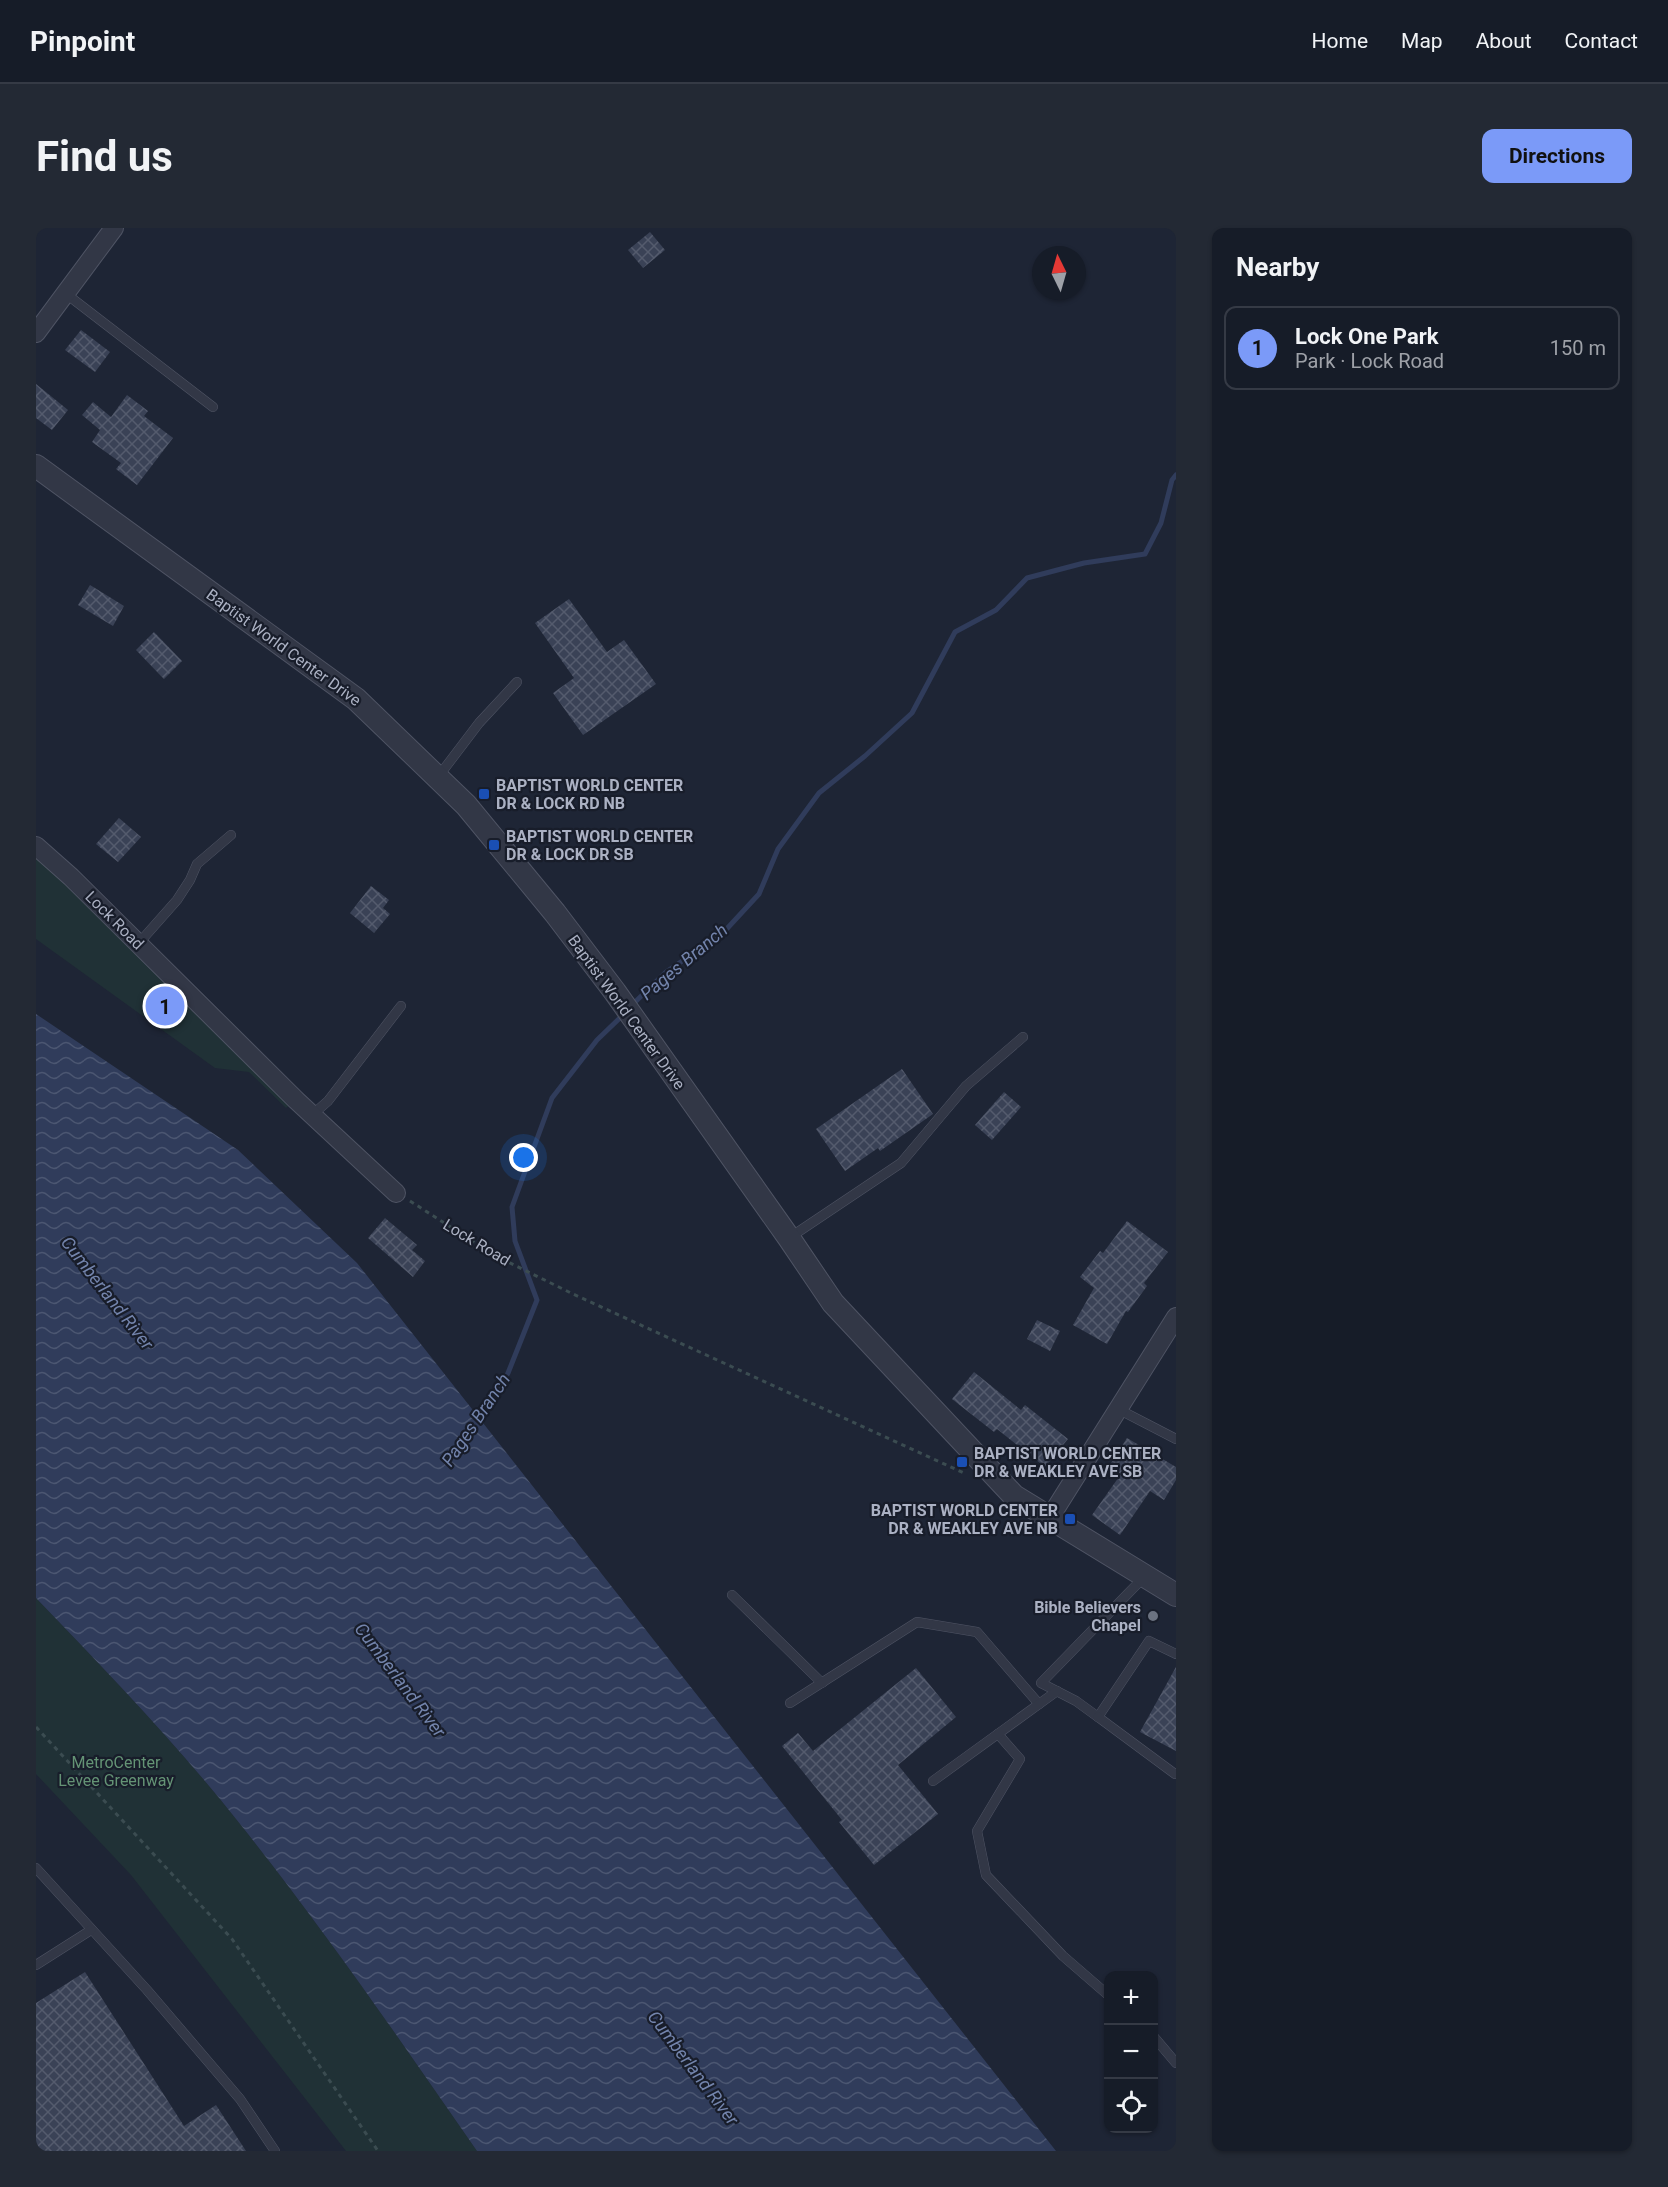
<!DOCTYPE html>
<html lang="en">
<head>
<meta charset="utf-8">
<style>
  :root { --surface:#161c28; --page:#232934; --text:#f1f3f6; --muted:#9ea1a8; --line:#353a45; --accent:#7b9af8 }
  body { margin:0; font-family:Roboto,sans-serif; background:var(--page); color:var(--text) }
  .controls { position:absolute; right:18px; bottom:18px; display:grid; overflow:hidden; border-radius:12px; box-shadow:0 2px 4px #0004 }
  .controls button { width:54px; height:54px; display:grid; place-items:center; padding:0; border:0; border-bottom:2px solid var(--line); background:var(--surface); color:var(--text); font:30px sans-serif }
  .compass { position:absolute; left:996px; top:18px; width:54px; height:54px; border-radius:50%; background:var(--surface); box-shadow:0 2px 4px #0004; rotate:355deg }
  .you { position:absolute; left:488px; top:930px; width:21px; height:21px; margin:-15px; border:4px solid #fff; border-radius:50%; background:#1a73e8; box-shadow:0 0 0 9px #1a73e833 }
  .badge { display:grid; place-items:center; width:39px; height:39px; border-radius:50%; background:var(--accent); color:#111; font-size:20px; font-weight:700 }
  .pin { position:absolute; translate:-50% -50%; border:3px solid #fff; box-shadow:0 2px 6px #0006 }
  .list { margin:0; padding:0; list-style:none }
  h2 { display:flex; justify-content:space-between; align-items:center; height:78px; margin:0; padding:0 24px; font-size:26px }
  h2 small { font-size:20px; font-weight:400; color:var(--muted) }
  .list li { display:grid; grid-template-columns:39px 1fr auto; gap:18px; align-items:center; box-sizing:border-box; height:84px; margin:0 12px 12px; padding:0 12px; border:2px solid var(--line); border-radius:12px }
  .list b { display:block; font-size:22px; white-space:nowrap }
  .list p { margin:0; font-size:20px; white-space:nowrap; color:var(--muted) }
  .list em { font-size:20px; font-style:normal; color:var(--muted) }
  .icon { flex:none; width:33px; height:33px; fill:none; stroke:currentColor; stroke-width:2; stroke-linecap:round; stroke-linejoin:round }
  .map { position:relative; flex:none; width:1140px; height:1923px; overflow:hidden; border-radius:12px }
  header { display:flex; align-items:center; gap:36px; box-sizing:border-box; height:84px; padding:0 30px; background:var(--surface); border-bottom:2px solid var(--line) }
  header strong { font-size:28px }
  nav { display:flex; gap:33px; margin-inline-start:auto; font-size:21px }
  .intro { display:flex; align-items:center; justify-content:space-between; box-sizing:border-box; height:144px; padding:0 36px }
  h1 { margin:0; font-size:42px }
  .button { padding:15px 27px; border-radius:12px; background:var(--accent); color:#111; font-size:21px; font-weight:700 }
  main { display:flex; gap:36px; padding:0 36px }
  aside { flex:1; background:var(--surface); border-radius:12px; box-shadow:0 2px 4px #0004 }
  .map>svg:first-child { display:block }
  .green { fill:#203136 }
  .water { fill:url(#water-waves) }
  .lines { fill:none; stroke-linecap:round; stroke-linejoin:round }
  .stream { stroke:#303c5b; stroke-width:5 }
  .building { fill:url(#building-cross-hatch) }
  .service-casing { stroke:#4f5464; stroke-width:10 }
  .minor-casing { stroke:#4f5464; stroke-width:20 }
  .tertiary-casing { stroke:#4f5464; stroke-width:24 }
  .path { stroke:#3b4c51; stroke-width:3; stroke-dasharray:4.5 4.5; stroke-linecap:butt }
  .service { stroke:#323746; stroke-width:9 }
  .minor { stroke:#323746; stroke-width:18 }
  .tertiary { stroke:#323746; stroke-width:22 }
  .transit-dot { fill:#1a4fb4; stroke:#181d2a; stroke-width:2 }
  .worship-dot { fill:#6b7280; stroke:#181d2a; stroke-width:2 }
  .labels { text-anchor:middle; stroke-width:4.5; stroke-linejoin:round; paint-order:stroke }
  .street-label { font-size:16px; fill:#abb1c3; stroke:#181d2a }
  .poi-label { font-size:16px; font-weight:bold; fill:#abb1c3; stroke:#181d2a; text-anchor:start }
  .park-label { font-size:16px; fill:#649375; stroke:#181d2a }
  .water-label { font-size:18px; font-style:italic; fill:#7384ac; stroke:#181d2a }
</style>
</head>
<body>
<header>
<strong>Pinpoint</strong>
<nav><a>Home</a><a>Map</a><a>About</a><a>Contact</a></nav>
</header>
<div class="intro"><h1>Find us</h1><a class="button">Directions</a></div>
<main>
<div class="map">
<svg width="1140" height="1923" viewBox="0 0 1140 1923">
  <defs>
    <pattern id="water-waves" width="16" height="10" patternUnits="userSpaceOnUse" patternTransform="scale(1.5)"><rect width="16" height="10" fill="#303c5b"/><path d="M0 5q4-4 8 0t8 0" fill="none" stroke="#4b5671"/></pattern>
    <pattern id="building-cross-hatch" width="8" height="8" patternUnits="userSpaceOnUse" patternTransform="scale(1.5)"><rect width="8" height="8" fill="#3a4256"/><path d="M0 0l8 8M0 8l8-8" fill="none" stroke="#545b6d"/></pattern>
  </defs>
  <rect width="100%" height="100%" fill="#1e2535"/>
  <!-- green -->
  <g class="green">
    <path d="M0,618L260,872L250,880L213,844L179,840L0,711Z"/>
    <path d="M0,1370C70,1443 141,1516 204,1596C288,1701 364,1812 441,1923H310L95,1647L0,1546Z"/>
  </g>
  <!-- water -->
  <path class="water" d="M0,786L202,922L321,1035L1020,1923H441C364,1812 288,1701 204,1596C141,1516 70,1443 0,1370Z"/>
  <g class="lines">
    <!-- stream -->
    <g class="stream">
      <path d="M596,777L630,744L686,706L723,666L742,621L783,565L829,528L876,485L919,404L960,382L991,350L1048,335L1109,326L1125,295L1136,252L1140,247"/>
      <path d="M442,1196L472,1145L501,1072L479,1013L476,979L516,870L561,812L588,786"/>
    </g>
  </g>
  <!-- building -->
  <g class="building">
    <path d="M614,4L629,22L607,40L592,22Z"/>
    <path d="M45,102L74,124L59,144L29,122Z"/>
    <path d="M0,156L32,182L16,202L0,190Z"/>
    <path d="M91,167L112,183L108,188L137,210L101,257L80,241L85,235L56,214L64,202L46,187L57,174L75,189Z"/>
    <path d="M54,357L88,378L77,398L42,377Z"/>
    <path d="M533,371L571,424L588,412L620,456L547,507L517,465L538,450L499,395Z"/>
    <path d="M118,404L146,433L128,451L100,422Z"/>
    <path d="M83,590L105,609L82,634L60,616Z"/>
    <path d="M335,658L353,672L347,680L354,686L338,705L314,685Z"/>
    <path d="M866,841L897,886L844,923L842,920L809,943L780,901Z"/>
    <path d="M968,864L985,879L956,912L939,897Z"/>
    <path d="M349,990L381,1017L376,1022L389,1033L377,1049L332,1010Z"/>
    <path d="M1091,993L1132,1024L1108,1055L1111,1058L1092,1084L1090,1083L1071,1116L1037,1097L1058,1060L1044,1049L1064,1023L1067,1025Z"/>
    <path d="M1001,1092L1024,1103L1014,1123L991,1111Z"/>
    <path d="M938,1144L985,1182L989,1177L1032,1211L1009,1239L961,1201L958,1204L916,1171Z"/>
    <path d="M1091,1210L1140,1239V1252L1128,1272L1114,1263L1084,1307L1056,1287L1085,1246L1073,1238Z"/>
    <path d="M1140,1439V1523L1104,1504Z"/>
    <path d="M880,1440L920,1489L862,1537L902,1586L838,1637L803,1594L806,1592L746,1518L762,1505L777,1523Z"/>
    <path d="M49,1744L148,1898L180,1877L210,1923H0V1775Z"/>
  </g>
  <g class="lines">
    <defs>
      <g id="service">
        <path d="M29,65L177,179"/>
        <path d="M402,549L443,495L481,454"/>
        <path d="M103,715L141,672L154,652L161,636L195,607"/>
        <path d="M276,887L292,873L365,778"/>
        <path d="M753,1010L865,935L930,858L987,809"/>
        <path d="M1082,1181L1140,1211"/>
        <path d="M1109,1348L1005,1455L1040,1473L1062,1489L1113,1413L1140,1426"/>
        <path d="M696,1367L786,1455"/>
        <path d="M754,1475L881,1394L941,1404L1003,1476"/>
        <path d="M1062,1489L1139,1546"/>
        <path d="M962,1506L984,1531L941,1603L950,1647L1027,1728L1072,1767"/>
        <path d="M897,1553L1021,1463"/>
        <path d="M0,1640L111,1762L204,1871L239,1923"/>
        <path d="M0,1737L55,1702"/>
        <path d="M1118,1809L1140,1835"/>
      </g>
      <g id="minor">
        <path d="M0,105L78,0"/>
        <path d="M0,618L35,649L260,872L360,965"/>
        <path d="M1013,1291L1140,1089"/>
      </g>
      <path id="tertiary" d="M0,238L320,471L430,577L519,685L579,764L753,1010L797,1075L978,1268L1140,1367"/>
    </defs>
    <!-- service casing -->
    <use href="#service" class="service-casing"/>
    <!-- minor casing -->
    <use href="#minor" class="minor-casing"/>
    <!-- tertiary casing -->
    <use href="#tertiary" class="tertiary-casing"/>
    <!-- path -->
    <g class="path">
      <path d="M374,973L460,1028L537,1066L928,1245"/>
      <path d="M0,1499L196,1711L342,1923"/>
    </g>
    <!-- service -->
    <use href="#service" class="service"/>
    <!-- minor -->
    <use href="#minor" class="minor"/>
    <!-- tertiary -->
    <use href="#tertiary" class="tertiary"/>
  </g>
  <!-- markers -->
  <g class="transit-dot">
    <rect x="442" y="560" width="12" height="12" rx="3"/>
    <rect x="452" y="611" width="12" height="12" rx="3"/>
    <rect x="920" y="1228" width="12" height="12" rx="3"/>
    <rect x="1028" y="1285" width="12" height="12" rx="3"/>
  </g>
  <circle class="worship-dot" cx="1117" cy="1388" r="6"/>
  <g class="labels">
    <!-- street labels -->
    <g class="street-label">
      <text transform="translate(248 419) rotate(36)" y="6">Baptist World Center Drive</text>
      <text transform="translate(79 692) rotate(45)" y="6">Lock Road</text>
      <text transform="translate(591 784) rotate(54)" y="6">Baptist World Center Drive</text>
      <text transform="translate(441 1014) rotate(31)" y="6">Lock Road</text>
    </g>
    <!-- poi labels -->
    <g class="poi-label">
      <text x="460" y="563">BAPTIST WORLD CENTER<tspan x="460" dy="18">DR &amp; LOCK RD NB</tspan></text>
      <text x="470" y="614">BAPTIST WORLD CENTER<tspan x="470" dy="18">DR &amp; LOCK DR SB</tspan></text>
      <text x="938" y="1231">BAPTIST WORLD CENTER<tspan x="938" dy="18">DR &amp; WEAKLEY AVE SB</tspan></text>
      <text x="1022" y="1288" text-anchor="end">BAPTIST WORLD CENTER<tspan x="1022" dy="18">DR &amp; WEAKLEY AVE NB</tspan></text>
      <text x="1105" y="1385" text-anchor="end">Bible Believers<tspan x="1105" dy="18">Chapel</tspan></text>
    </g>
    <!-- park labels -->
    <g class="park-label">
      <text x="80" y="1540">MetroCenter<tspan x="80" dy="18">Levee Greenway</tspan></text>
    </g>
    <!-- water labels -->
    <g class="water-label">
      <text transform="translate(648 734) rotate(-40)" y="6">Pages Branch</text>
      <text transform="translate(71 1065) rotate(52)" y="6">Cumberland River</text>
      <text transform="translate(440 1192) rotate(-56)" y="6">Pages Branch</text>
      <text transform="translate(364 1452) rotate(53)" y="6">Cumberland River</text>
      <text transform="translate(657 1840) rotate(53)" y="6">Cumberland River</text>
    </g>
  </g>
</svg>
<div class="controls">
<button>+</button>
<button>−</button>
<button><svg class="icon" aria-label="locate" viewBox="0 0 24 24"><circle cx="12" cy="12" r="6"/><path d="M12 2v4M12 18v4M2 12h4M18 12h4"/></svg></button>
</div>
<svg class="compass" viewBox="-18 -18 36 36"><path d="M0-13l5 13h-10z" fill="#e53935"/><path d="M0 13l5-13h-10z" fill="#9ea1a8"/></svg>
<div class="you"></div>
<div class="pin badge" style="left:129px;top:778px">1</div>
</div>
<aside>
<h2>Nearby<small></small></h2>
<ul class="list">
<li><span class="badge">1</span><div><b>Lock One Park</b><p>Park · Lock Road</p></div><em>150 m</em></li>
</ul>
</aside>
</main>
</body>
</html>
